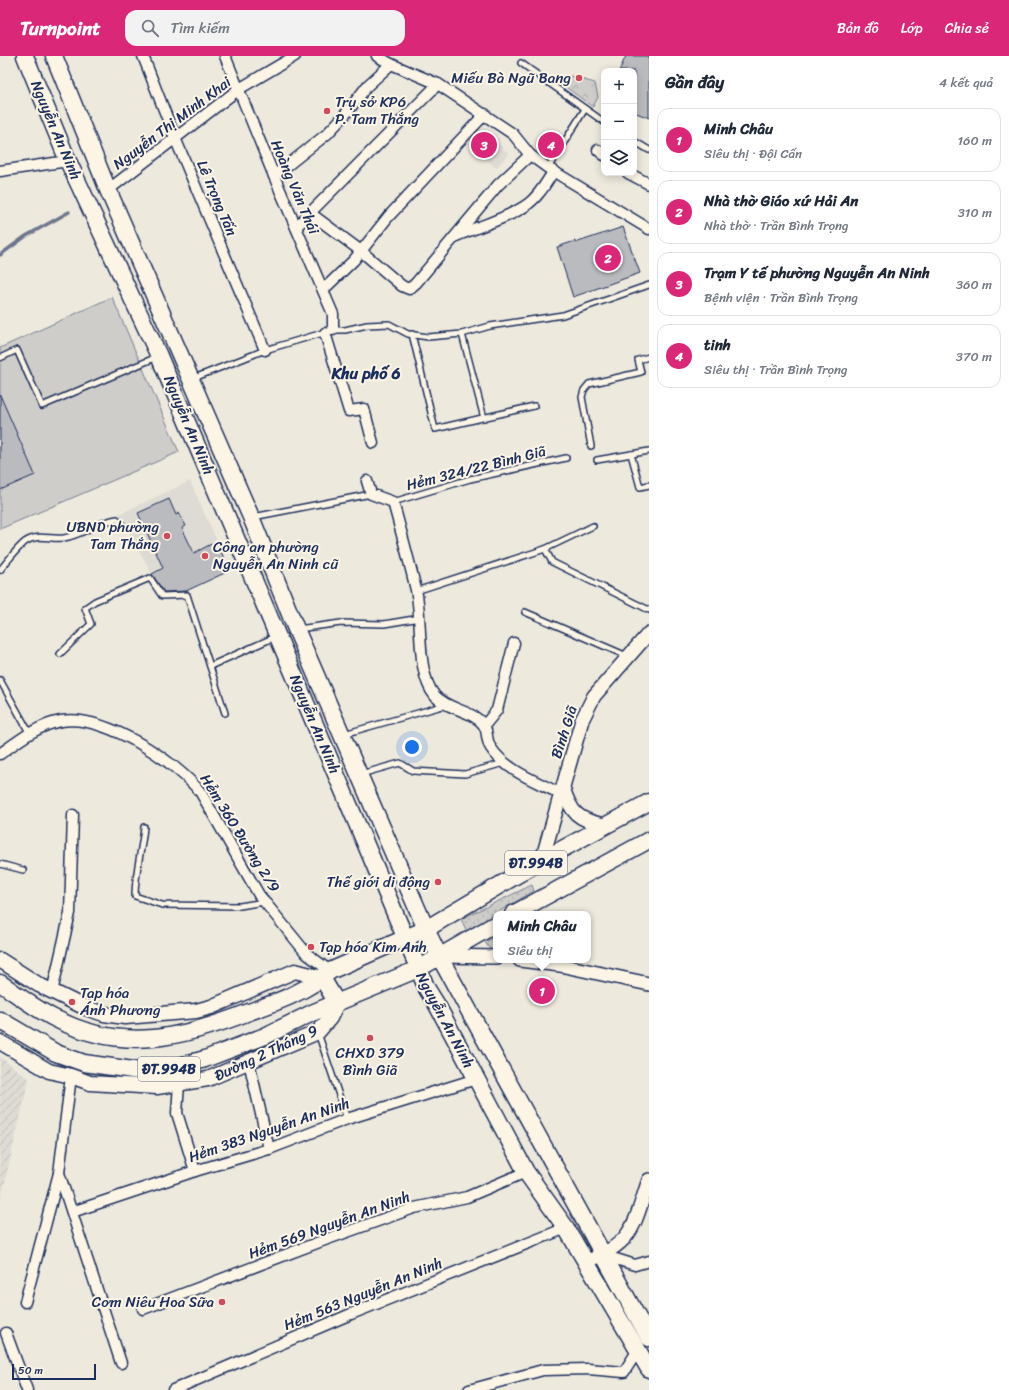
<!DOCTYPE html>
<html lang="vi">
<head>
<meta charset="utf-8">
<style>
  :root { --surface:#fff; --page:#f2f2f3; --text:#1f2937; --muted:#747a83; --line:#e0e1e3; --accent:#db2777 }
  body { margin:0; font-family:Sriracha,sans-serif; background:var(--page); color:var(--text) }
  .controls { position:absolute; right:12px; top:12px; display:grid; overflow:hidden; border-radius:8px; box-shadow:0 2px 10px #0003 }
  .controls button { width:36px; height:36px; display:grid; place-items:center; padding:0; border:0; border-bottom:1px solid var(--line); background:var(--surface); color:var(--text); font:20px sans-serif }
  .scale { position:absolute; left:12px; bottom:10px; width:84px; box-sizing:border-box; padding-left:4px; border:2px solid #1b2f5e; border-top:0; font-size:11px; line-height:14px; white-space:nowrap; color:#1b2f5e; -webkit-text-stroke:3px #fcf5e5; paint-order:stroke }
  .you { position:absolute; left:412px; top:691px; width:14px; height:14px; margin:-10px; border:3px solid #fff; border-radius:50%; background:#1a73e8; box-shadow:0 0 0 6px #1a73e833 }
  .badge { display:grid; place-items:center; width:26px; height:26px; border-radius:50%; background:var(--accent); color:#fff; font-size:13px; font-weight:700 }
  .pin { position:absolute; translate:-50% -50%; border:2px solid #fff; box-shadow:0 1px 4px #0006 }
  .popup { position:absolute; left:493px; top:855px; width:98px; height:52px; box-sizing:border-box; display:grid; place-content:center; border-radius:8px; background:var(--surface); filter:drop-shadow(0 1px 3px #0005); font-size:13px; white-space:nowrap; color:var(--muted) }
  .popup b { font-size:15px; color:var(--text) }
  .popup::after { content:''; position:absolute; left:50%; top:100%; margin-left:-8px; border:8px solid transparent; border-top-color:var(--surface) }
  .list { margin:0; padding:0; list-style:none }
  h2 { display:flex; justify-content:space-between; align-items:center; height:52px; margin:0; padding:0 16px; font-size:17px }
  h2 small { font-size:13px; font-weight:400; color:var(--muted) }
  .list li { display:grid; grid-template-columns:26px 1fr auto; gap:12px; align-items:center; box-sizing:border-box; height:64px; margin:0 8px 8px; padding:0 8px; border:1px solid var(--line); border-radius:12px }
  .list b { display:block; font-size:15px; white-space:nowrap }
  .list p { margin:0; font-size:13px; white-space:nowrap; color:var(--muted) }
  .list em { font-size:13px; font-style:normal; color:var(--muted) }
  .icon { flex:none; width:22px; height:22px; fill:none; stroke:currentColor; stroke-width:2; stroke-linecap:round; stroke-linejoin:round }
  .map { position:relative; flex:none; width:649px; height:1334px; overflow:hidden }
  header { display:flex; align-items:center; gap:24px; box-sizing:border-box; height:56px; padding:0 20px; background:var(--accent); color:#fff }
  header strong { font-size:19px }
  nav { display:flex; gap:22px; margin-inline-start:auto; font-size:14px }
  .search { width:280px; height:36px; background:var(--page); display:flex; align-items:center; gap:10px; box-sizing:border-box; padding:0 14px; border-radius:12px; color:var(--muted); font-size:15px }
  main { display:flex }
  aside { flex:1; background:var(--surface) }
  .map>svg:first-child { display:block }
  .built { fill:#dedbd4 }
  .industrial { fill:url(#industrial-furrows) }
  .grass { fill:url(#grass-dots); stroke:#757e94 }
  .forest { fill:url(#forest-crowns); stroke:#757e94 }
  .green { fill:#cfcdca; stroke:#757e94 }
  .lines { fill:none; stroke-linecap:round; stroke-linejoin:round }
  .stream { stroke:#6c778f; stroke-width:3.5 }
  .building { fill:#babbbe; stroke:#1b2f5e }
  .service-casing { stroke:#1b2f5e; stroke-width:8 }
  .minor-casing { stroke:#1b2f5e; stroke-width:13 }
  .tertiary-casing { stroke:#1b2f5e; stroke-width:16 }
  .secondary-casing { stroke:#1b2f5e; stroke-width:17 }
  .primary-casing { stroke:#1b2f5e; stroke-width:19 }
  .service { stroke:#fcf5e5; stroke-width:5 }
  .minor { stroke:#fcf5e5; stroke-width:10 }
  .tertiary { stroke:#fcf5e5; stroke-width:13 }
  .secondary { stroke:#fcf5e5; stroke-width:14 }
  .primary { stroke:#fcf5e5; stroke-width:16 }
  .poi-dot { fill:#d1495b; stroke:#fcf5e5; stroke-width:1.5 }
  .labels { text-anchor:middle; stroke-width:4; stroke-linejoin:round; paint-order:stroke }
  .shield { fill:#fcf5e5; stroke:#5e6a86; stroke-width:1 }
  .shield-label { font-size:14px; font-weight:bold; fill:#1b2f5e }
  .poi-label { font-size:15px; fill:#1b2f5e; stroke:#fcf5e5; text-anchor:end }
  .street-label { font-size:15px; fill:#1b2f5e; stroke:#fcf5e5 }
  .neighbourhood-label { font-size:16px; font-weight:bold; fill:#1b2f5e; stroke:#fcf5e5 }
</style>
</head>
<body>
<header>
<strong>Turnpoint</strong>
<div class="search"><svg class="icon" aria-label="search" viewBox="0 0 24 24"><circle cx="10" cy="10" r="6"/><path d="M15 15l6 6"/></svg>Tìm kiếm</div>
<nav><a>Bản đồ</a><a>Lớp</a><a>Chia sẻ</a></nav>
</header>
<main>
<div class="map">
<svg width="649" height="1334" viewBox="0 0 649 1334">
  <defs>
    <pattern id="industrial-furrows" width="10" height="10" patternUnits="userSpaceOnUse"><rect width="10" height="10" fill="#dedbd4"/><path d="M-1 1l2-2M0 10L10 0M9 11l2-2" fill="none" stroke="#bebcb8"/></pattern>
    <pattern id="grass-dots" width="8" height="8" patternUnits="userSpaceOnUse"><rect width="8" height="8" fill="#cfcdca"/><path d="M2 2h.1M6 6h.1" fill="none" stroke="#b1b0b0" stroke-width="1.8" stroke-linecap="round"/></pattern>
    <pattern id="forest-crowns" width="20" height="18" patternUnits="userSpaceOnUse"><rect width="20" height="18" fill="#cfcdca"/><path d="M2 6a3 3 0 1 1 6 0M12 15a3 3 0 1 1 6 0" fill="none" stroke="#b1b0b0"/></pattern>
  </defs>
  <rect width="100%" height="100%" fill="#eee9dd"/>
  <filter id="ink" filterUnits="userSpaceOnUse"><feTurbulence type="fractalNoise" baseFrequency=".025" numOctaves="2"/><feDisplacementMap in="SourceGraphic" scale="8" xChannelSelector="R" yChannelSelector="G"/><feConvolveMatrix kernelMatrix="1 2 1 2 8 2 1 2 1" color-interpolation-filters="sRGB"/></filter>
  <g filter="url(#ink)">
    <!-- built -->
    <g class="built">
      <path d="M472,66L509,98L496,112L459,79Z"/>
      <path d="M190,425L217,485L152,518L119,458Z"/>
    </g>
    <!-- industrial -->
    <path class="industrial" d="M0,1001L29,1023L0,1146Z"/>
    <!-- grass -->
    <path class="grass" d="M532,829L534,835L503,853L468,878L461,863Z"/>
    <!-- forest -->
    <g class="forest">
      <path d="M570,20L595,27L598,41L593,51L563,29L565,23Z"/>
      <path d="M496,880V896L489,892L485,886Z"/>
    </g>
    <!-- green -->
    <path class="green" d="M112,241L179,396L0,473V292Z"/>
    <g class="lines">
      <!-- stream -->
      <path class="stream" d="M0,199L26,180L69,156"/>
    </g>
    <!-- building -->
    <g class="building">
      <path d="M626,0H649V62L634,56V15H619Z"/>
      <path d="M623,171L640,217L573,241L557,191L575,185V187Z"/>
      <path d="M0,339L35,419L0,434Z"/>
      <path d="M169,443L176,459L179,457L186,470L182,472L194,497L217,485L229,515L186,535L164,536L152,518L163,512L138,457Z"/>
    </g>
    <g class="lines">
      <defs>
        <g id="service">
          <path d="M521,7L604,66"/>
          <path d="M634,85L649,94"/>
          <path d="M548,112L585,53"/>
          <path d="M412,278L435,373L534,350"/>
          <path d="M462,278L484,362"/>
          <path d="M0,302L17,294L42,350L157,301"/>
          <path d="M194,322L265,294L333,274H345L367,269L389,268L408,278L428,281L462,278L490,270L563,259L649,229"/>
          <path d="M591,390L582,341L584,334L589,328L641,316L638,304L649,301"/>
          <path d="M631,398L640,431L649,429"/>
          <path d="M597,404L649,395"/>
          <path d="M393,446L470,423L566,402"/>
          <path d="M253,461L371,438"/>
          <path d="M545,493L552,506L649,554"/>
          <path d="M0,514C8,505 16,493 25,486C37,477 51,484 64,482C83,479 99,465 117,463L122,468"/>
          <path d="M416,535L545,493L593,470"/>
          <path d="M525,556L627,600"/>
          <path d="M298,573L341,567L384,568L420,562"/>
          <path d="M60,598L91,568L85,552L95,545L150,522L162,540L187,539L225,657"/>
          <path d="M210,610L275,581"/>
          <path d="M0,624L30,678"/>
          <path d="M344,678L446,649"/>
          <path d="M361,718L400,707L413,715L465,718L504,707"/>
          <path d="M144,771C142,794 135,816 135,840L162,849L240,850L264,846"/>
          <path d="M0,808L23,814"/>
          <path d="M318,977L347,1063"/>
        </g>
        <g id="minor">
          <path d="M143,0L175,82L265,294"/>
          <path d="M225,0L274,120L333,258V274"/>
          <path d="M377,0L391,8L438,28L513,78L530,99L548,112L649,173"/>
          <path d="M598,94L604,99"/>
          <path d="M0,115L68,105"/>
          <path d="M628,117L649,128"/>
          <path d="M274,120L327,78L344,60L368,29L391,8"/>
          <path d="M108,134L239,33L295,0"/>
          <path d="M310,157L361,195L402,230L409,233L416,227L498,129L530,99"/>
          <path d="M296,171L438,28"/>
          <path d="M456,180C477,171 511,161 528,148C539,140 546,127 553,116"/>
          <path d="M323,234L354,204L388,161L485,58"/>
          <path d="M325,277L349,355L364,353L373,387"/>
          <path d="M367,425L371,438L393,446C401,475 409,504 416,534C423,564 415,616 435,640C448,654 472,654 484,669C488,675 486,686 491,692C506,715 538,726 561,738"/>
          <path d="M484,670L497,654L514,587"/>
          <path d="M0,698C18,685 38,669 61,665C104,658 176,705 201,737L259,839L307,898L330,915"/>
          <path d="M52,936L70,857L73,759"/>
          <path d="M249,1006L269,1093"/>
          <path d="M179,1028L177,1057L195,1115"/>
          <path d="M59,1117L121,1307"/>
          <path d="M72,1156L195,1115L269,1093L347,1063L476,1023"/>
          <path d="M603,1199L635,1209L649,1205"/>
          <path d="M25,1246L59,1117L71,1020"/>
          <path d="M143,1253L322,1185L414,1152L467,1141L526,1116"/>
          <path d="M6,1277L27,1334"/>
          <path d="M173,1334L351,1258L566,1172"/>
          <path d="M469,1334L543,1314L588,1313L624,1316L638,1294"/>
        </g>
        <g id="tertiary">
          <path d="M563,732C571,757 578,764 604,769"/>
          <path d="M542,804L582,664L594,640L649,577"/>
          <path d="M441,900L496,901"/>
          <path d="M520,904L560,909L649,928"/>
          <path d="M586,1206C635,1186 633,1170 649,1124"/>
        </g>
        <g id="secondary">
          <path d="M0,904L39,929L86,952L104,958L125,961L196,955L211,951L295,915L322,922"/>
          <path d="M0,986L49,1015L71,1020L90,1027L157,1031L208,1023L318,976L330,962L337,947"/>
        </g>
        <g id="primary">
          <path d="M25,0L68,105L159,300L427,933L437,949L526,1116L566,1172L649,1313"/>
          <path d="M54,0L108,134L251,461L296,573L426,873L439,900L649,1282"/>
          <path d="M513,858L649,784"/>
          <path d="M322,922L337,947"/>
          <path d="M0,927C18,939 37,954 56,963C123,997 183,982 249,956C277,946 308,935 330,915L426,873L542,804L649,746"/>
          <path d="M0,964L56,997L84,1007L140,1015L170,1013L205,1003L265,980L312,957L418,913L496,868"/>
        </g>
      </defs>
      <!-- service casing -->
      <use href="#service" class="service-casing"/>
      <!-- minor casing -->
      <use href="#minor" class="minor-casing"/>
      <!-- tertiary casing -->
      <use href="#tertiary" class="tertiary-casing"/>
      <!-- secondary casing -->
      <use href="#secondary" class="secondary-casing"/>
      <!-- primary casing -->
      <use href="#primary" class="primary-casing"/>
      <!-- service -->
      <use href="#service" class="service"/>
      <!-- minor -->
      <use href="#minor" class="minor"/>
      <!-- tertiary -->
      <use href="#tertiary" class="tertiary"/>
      <!-- secondary -->
      <use href="#secondary" class="secondary"/>
      <!-- primary -->
      <use href="#primary" class="primary"/>
    </g>
  </g>
  <!-- markers -->
  <g class="poi-dot">
    <circle cx="579" cy="22" r="4"/>
    <circle cx="327" cy="55" r="4"/>
    <circle cx="167" cy="480" r="4"/>
    <circle cx="205" cy="500" r="4"/>
    <circle cx="438" cy="826" r="4"/>
    <circle cx="311" cy="891" r="4"/>
    <circle cx="72" cy="946" r="4"/>
    <circle cx="370" cy="982" r="4"/>
    <circle cx="222" cy="1246" r="4"/>
  </g>
  <g class="labels">
    <!-- shield labels -->
    <g class="shield">
      <rect x="505" y="795" width="62" height="24" rx="3"/>
      <rect x="138" y="1001" width="62" height="24" rx="3"/>
    </g>
    <g class="shield-label">
      <text x="536" y="812">ĐT.994B</text>
      <text x="169" y="1018">ĐT.994B</text>
    </g>
    <!-- poi labels -->
    <g class="poi-label">
      <text x="571" y="27">Miếu Bà Ngũ Bang</text>
      <text x="335" y="51" text-anchor="start">Trụ sở KP6<tspan x="335" dy="17">P. Tam Thắng</tspan></text>
      <text x="159" y="476">UBND phường<tspan x="159" dy="17">Tam Thắng</tspan></text>
      <text x="213" y="496" text-anchor="start">Công an phường<tspan x="213" dy="17">Nguyễn An Ninh cũ</tspan></text>
      <text x="430" y="831">Thế giới di động</text>
      <text x="319" y="896" text-anchor="start">Tạp hóa Kim Anh</text>
      <text x="80" y="942" text-anchor="start">Tạp hóa<tspan x="80" dy="17">Ánh Phương</tspan></text>
      <text x="370" y="1002" text-anchor="middle">CHXD 379<tspan x="370" dy="17">Bình Giã</tspan></text>
      <text x="214" y="1251">Cơm Niêu Hoa Sữa</text>
    </g>
    <!-- street labels -->
    <g class="street-label">
      <text transform="translate(172 67) rotate(-37)" y="5">Nguyễn Thị Minh Khai</text>
      <text transform="translate(56 74) rotate(67)" y="5">Nguyễn An Ninh</text>
      <text transform="translate(295 131) rotate(67)" y="5">Hoàng Văn Thái</text>
      <text transform="translate(217 142) rotate(67)" y="5">Lê Trọng Tấn</text>
      <text transform="translate(189 369) rotate(67)" y="5">Nguyễn An Ninh</text>
      <text transform="translate(476 412) rotate(-14)" y="5">Hẻm 324/22 Bình Giã</text>
      <text transform="translate(315 668) rotate(67)" y="5">Nguyễn An Ninh</text>
      <text transform="translate(564 676) rotate(-72)" y="5">Bình Giã</text>
      <text transform="translate(240 777) rotate(58)" y="5">Hẻm 360 Đường 2/9</text>
      <text transform="translate(445 964) rotate(62)" y="5">Nguyễn An Ninh</text>
      <text transform="translate(266 997) rotate(-25)" y="5">Đường 2 Tháng 9</text>
      <text transform="translate(269 1074) rotate(-19)" y="5">Hẻm 383 Nguyễn An Ninh</text>
      <text transform="translate(329 1169) rotate(-20)" y="5">Hẻm 569 Nguyễn An Ninh</text>
      <text transform="translate(363 1238) rotate(-22)" y="5">Hẻm 563 Nguyễn An Ninh</text>
    </g>
    <!-- neighbourhood labels -->
    <g class="neighbourhood-label">
      <text x="366" y="323">Khu phố 6</text>
    </g>
  </g>
</svg>
<div class="controls">
<button>+</button>
<button>−</button>
<button><svg class="icon" aria-label="layers" viewBox="0 0 24 24"><path d="M12 4l9 5-9 5-9-5zM3 14l9 5 9-5"/></svg></button>
</div>
<div class="scale">50 m</div>
<div class="you"></div>
<div class="pin badge" style="left:542px;top:935px">1</div>
<div class="popup"><b>Minh Châu</b>Siêu thị</div>
<div class="pin badge" style="left:608px;top:202px">2</div>
<div class="pin badge" style="left:484px;top:89px">3</div>
<div class="pin badge" style="left:551px;top:89px">4</div>
</div>
<aside>
<h2>Gần đây<small>4 kết quả</small></h2>
<ul class="list">
<li><span class="badge">1</span><div><b>Minh Châu</b><p>Siêu thị · Đội Cấn</p></div><em>160 m</em></li>
<li><span class="badge">2</span><div><b>Nhà thờ Giáo xứ Hải An</b><p>Nhà thờ · Trần Bình Trọng</p></div><em>310 m</em></li>
<li><span class="badge">3</span><div><b>Trạm Y tế phường Nguyễn An Ninh</b><p>Bệnh viện · Trần Bình Trọng</p></div><em>360 m</em></li>
<li><span class="badge">4</span><div><b>tinh</b><p>Siêu thị · Trần Bình Trọng</p></div><em>370 m</em></li>
</ul>
</aside>
</main>
</body>
</html>
